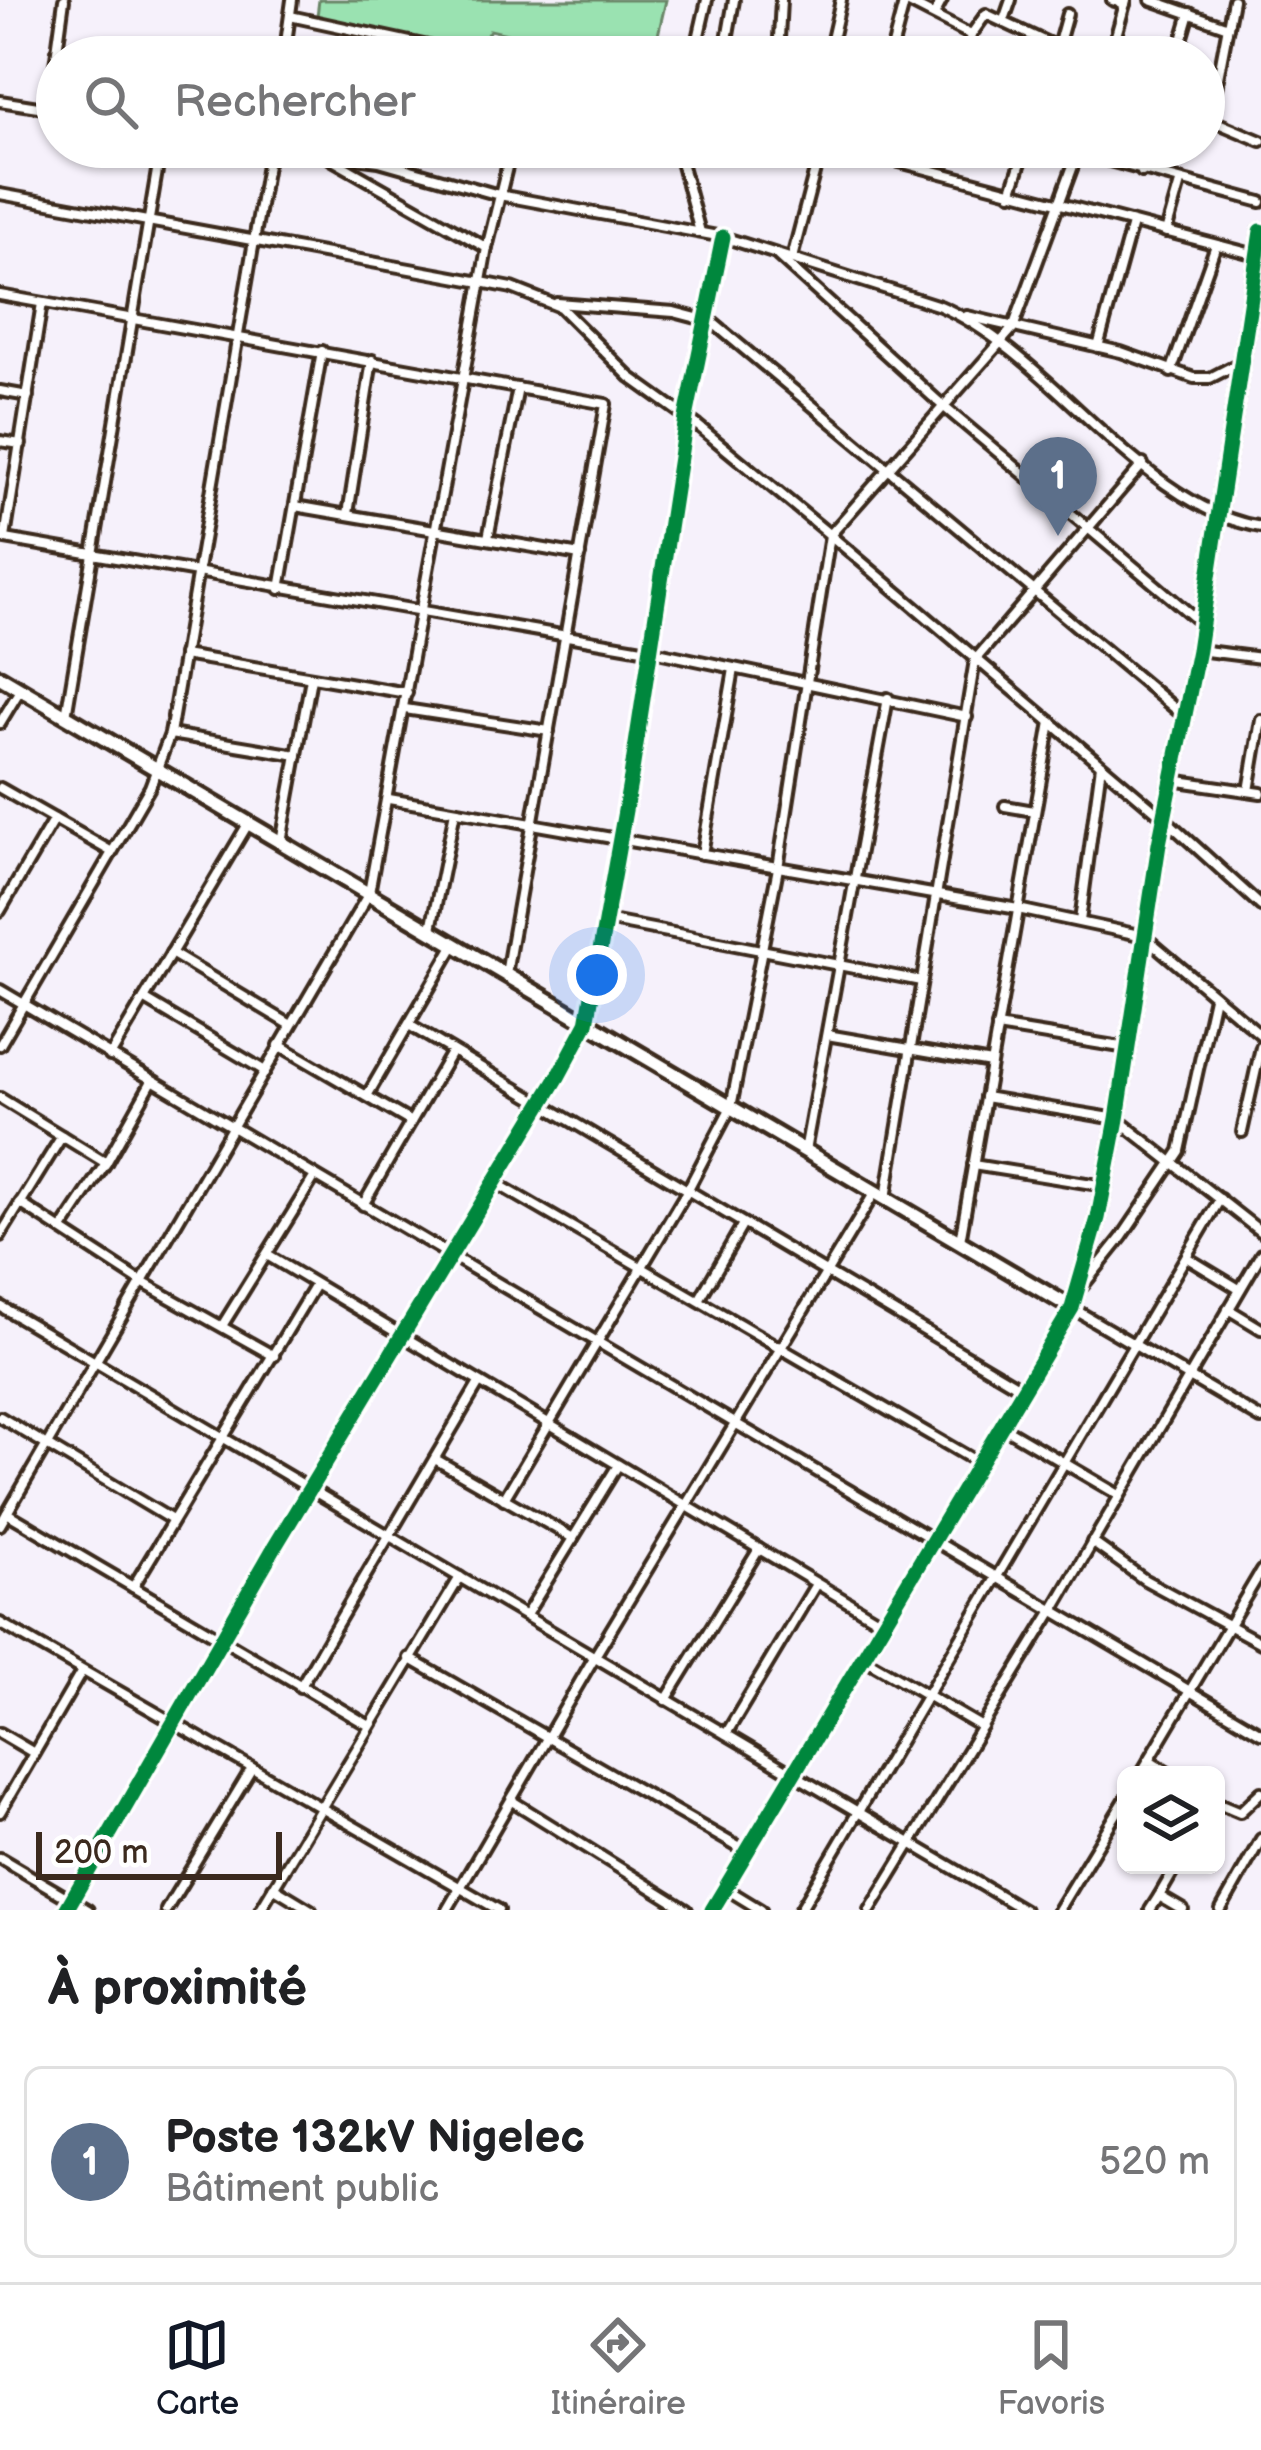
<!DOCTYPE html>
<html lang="fr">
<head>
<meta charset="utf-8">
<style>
  :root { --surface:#fff; --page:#f6f6f6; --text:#202124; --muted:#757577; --line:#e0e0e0; --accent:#111827 }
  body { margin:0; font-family:"Balsamiq Sans",sans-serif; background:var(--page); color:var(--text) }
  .controls { position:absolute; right:36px; bottom:36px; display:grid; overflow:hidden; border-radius:18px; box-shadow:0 3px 9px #0004 }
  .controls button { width:108px; height:108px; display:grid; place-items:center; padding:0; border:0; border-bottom:3px solid var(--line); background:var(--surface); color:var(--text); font:60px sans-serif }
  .scale { position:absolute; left:36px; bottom:30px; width:246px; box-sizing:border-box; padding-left:12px; border:6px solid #3b2a1e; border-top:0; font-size:33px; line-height:42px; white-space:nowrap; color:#3b2a1e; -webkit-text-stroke:9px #fff; paint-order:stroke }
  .you { position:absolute; left:597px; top:975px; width:42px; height:42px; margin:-30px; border:9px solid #fff; border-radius:50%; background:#1a73e8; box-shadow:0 0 0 18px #1a73e833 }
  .badge { display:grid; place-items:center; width:78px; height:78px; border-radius:50%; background:var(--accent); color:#fff; font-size:39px; font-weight:700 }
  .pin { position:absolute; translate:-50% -99px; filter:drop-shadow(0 3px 6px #0008) }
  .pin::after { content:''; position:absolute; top:63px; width:42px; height:36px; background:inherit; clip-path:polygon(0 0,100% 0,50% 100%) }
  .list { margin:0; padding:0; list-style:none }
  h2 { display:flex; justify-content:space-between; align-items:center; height:156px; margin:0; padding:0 48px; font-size:51px }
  h2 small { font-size:39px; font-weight:400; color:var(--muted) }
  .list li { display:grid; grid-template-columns:78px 1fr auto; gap:36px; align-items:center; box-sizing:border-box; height:192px; margin:0 24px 24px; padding:0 24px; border:3px solid var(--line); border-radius:18px }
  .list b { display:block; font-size:45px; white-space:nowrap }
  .list p { margin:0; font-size:39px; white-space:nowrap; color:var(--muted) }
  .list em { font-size:39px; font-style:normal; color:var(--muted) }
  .icon { flex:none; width:66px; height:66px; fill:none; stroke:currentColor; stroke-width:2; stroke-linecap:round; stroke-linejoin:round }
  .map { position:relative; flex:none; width:1261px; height:1910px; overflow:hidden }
  .search { position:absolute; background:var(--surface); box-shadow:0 3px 9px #0004; left:36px; right:36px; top:36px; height:132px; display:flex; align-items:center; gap:30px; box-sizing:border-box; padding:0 42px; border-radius:66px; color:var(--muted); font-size:45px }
  .sheet { height:372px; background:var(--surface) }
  nav { display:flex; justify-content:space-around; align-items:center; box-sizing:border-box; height:168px; border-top:3px solid var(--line); background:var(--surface); font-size:33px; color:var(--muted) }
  nav a { display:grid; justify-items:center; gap:6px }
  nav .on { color:var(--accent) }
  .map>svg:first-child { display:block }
  .green { fill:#9ae2b1; stroke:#6a8668; stroke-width:3 }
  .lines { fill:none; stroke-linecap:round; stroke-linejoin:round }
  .street-casing { stroke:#3b2a1e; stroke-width:16 }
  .secondary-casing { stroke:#3b2a1e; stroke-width:21 }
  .street { stroke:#fff; stroke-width:8 }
  .secondary { stroke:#fff; stroke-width:12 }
  .cycleway-casing { stroke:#fff; stroke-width:22 }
  .cycleway { stroke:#00873e; stroke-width:15 }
</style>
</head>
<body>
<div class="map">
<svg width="1261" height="1910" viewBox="0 0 1261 1910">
  <rect width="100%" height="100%" fill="#f6f1fb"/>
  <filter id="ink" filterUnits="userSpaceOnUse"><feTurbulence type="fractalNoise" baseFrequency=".00833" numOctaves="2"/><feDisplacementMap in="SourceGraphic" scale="24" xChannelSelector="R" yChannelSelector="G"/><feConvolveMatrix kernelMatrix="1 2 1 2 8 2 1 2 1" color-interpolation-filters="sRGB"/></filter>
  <g filter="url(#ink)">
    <!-- green -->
    <path class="green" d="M319,0H666L653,57H604L490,30L473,56L317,16Z"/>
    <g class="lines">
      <defs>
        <g id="street">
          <path d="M903,0L971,35"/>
          <path d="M1112,0L1125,4"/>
          <path d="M1151,0L1228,27"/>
          <path d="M934,15L942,0"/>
          <path d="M290,16L479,57"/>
          <path d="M1004,20L1011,0"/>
          <path d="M284,57L292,0"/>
          <path d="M694,57L707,0"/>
          <path d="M724,57L734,0"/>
          <path d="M778,57L781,0"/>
          <path d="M828,57L841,0"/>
          <path d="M890,57L905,0"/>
          <path d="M966,57L971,35L986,14L1078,57"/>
          <path d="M1055,57L1067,14"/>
          <path d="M1110,57L1126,0"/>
          <path d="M1177,57L1190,13"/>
          <path d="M0,101L57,110"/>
          <path d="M49,109L64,0"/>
          <path d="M1204,117L1261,141"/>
          <path d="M1210,120L1233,0"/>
          <path d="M271,147L379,161L499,195L723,237L940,306C1052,354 1140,507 1261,527"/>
          <path d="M677,147L700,232"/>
          <path d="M842,147L1260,256"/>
          <path d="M1058,147L1261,202"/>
          <path d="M331,159L487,248"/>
          <path d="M1142,172L1149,147"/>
          <path d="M1011,193L1026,147"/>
          <path d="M0,194L481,282L512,288L560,307L630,377L697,425L830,535L1164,818L1261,906"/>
          <path d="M1166,232L1180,183"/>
          <path d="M778,256L943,406L1202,624"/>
          <path d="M792,258L821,147"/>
          <path d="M0,295L606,404L506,974"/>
          <path d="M557,303L674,312L712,322L1184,716"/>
          <path d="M967,316L1121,352L1194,378H1210L1239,363"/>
          <path d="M1098,347L1132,224"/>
          <path d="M1171,372L1216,245"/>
          <path d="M0,391L28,396"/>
          <path d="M0,441L21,444"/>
          <path d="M295,506L580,555"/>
          <path d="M348,514L372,360"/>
          <path d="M0,538L648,650L967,717"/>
          <path d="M5,538L42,303"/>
          <path d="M488,538L518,388"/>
          <path d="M280,589L322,351"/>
          <path d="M1198,650L1261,658"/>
          <path d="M183,655L407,693"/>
          <path d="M405,709L549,731"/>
          <path d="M66,716L161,147"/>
          <path d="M0,723L20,690"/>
          <path d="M170,734L297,755"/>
          <path d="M1172,780L1261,793"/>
          <path d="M0,788L112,852"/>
          <path d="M1249,791L1261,720"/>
          <path d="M389,799L1018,909L1144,936L1261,1035"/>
          <path d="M1005,806L1034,811"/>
          <path d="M281,842L311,678"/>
          <path d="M702,854L734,669"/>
          <path d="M0,911L54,819"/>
          <path d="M606,920L921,981"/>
          <path d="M1080,921L1101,765"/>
          <path d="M431,929L455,811"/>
          <path d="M171,953L291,1025"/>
          <path d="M0,990L1261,1733"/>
          <path d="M144,999L265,1071"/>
          <path d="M409,1025L1023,1389"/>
          <path d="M997,1027L1127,1048"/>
          <path d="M827,1035L991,1063"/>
          <path d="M0,1045L150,787L170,734L270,147"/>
          <path d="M279,1045L411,1122"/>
          <path d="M110,1056L248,824"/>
          <path d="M367,1096L455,944"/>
          <path d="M985,1097L1117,1119L1261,1232"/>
          <path d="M0,1098L106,1163"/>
          <path d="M1242,1132L1261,1047"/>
          <path d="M805,1151L888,698"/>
          <path d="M973,1165L1105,1186"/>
          <path d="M494,1182L979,1463"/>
          <path d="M886,1198L975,660L1143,464"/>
          <path d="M20,1203L140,1281L274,1356"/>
          <path d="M363,1205L452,1051"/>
          <path d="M62,1229L106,1163L152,1081"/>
          <path d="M0,1236L62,1136"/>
          <path d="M960,1241L1051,722"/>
          <path d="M267,1255L883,1623"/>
          <path d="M1186,1257L1239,1289"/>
          <path d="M1082,1287L1122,1237L1180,1151L1214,997"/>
          <path d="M699,1300L743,1224"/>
          <path d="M0,1306L1024,1910"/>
          <path d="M1228,1309L1261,1329"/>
          <path d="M222,1326L315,1176"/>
          <path d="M0,1417L172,1520"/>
          <path d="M1001,1426L1119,1495"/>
          <path d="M435,1459L573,1538"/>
          <path d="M504,1499L687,1191L731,1107L778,868L830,535L1013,328L1080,147"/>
          <path d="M7,1513L368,1725"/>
          <path d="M0,1525L369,893L487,248L512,147"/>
          <path d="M1092,1542L1145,1580L1261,1643"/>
          <path d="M133,1587L315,1285"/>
          <path d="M526,1615L618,1465"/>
          <path d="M0,1623L499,1910"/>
          <path d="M409,1658L747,1852"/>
          <path d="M863,1658L982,1727"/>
          <path d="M300,1687L479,1383"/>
          <path d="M666,1700L759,1549"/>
          <path d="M0,1733L34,1753"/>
          <path d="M726,1734L816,1584"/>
          <path d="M1149,1760L1173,1775"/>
          <path d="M1140,1775L1261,1571"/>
          <path d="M512,1801L687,1910"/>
          <path d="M1216,1802L1240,1812L1261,1792"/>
          <path d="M0,1812L82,1671"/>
          <path d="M0,1858L88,1910"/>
          <path d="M1177,1865L1159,1896L1183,1910"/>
          <path d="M273,1887L311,1910"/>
          <path d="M725,1888L761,1910"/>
          <path d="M66,1910L274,1548L558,1077L587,1023L631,777L686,418L723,237"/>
          <path d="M166,1910L252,1768"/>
          <path d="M260,1910L460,1577"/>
          <path d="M447,1910L595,1656L875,1192"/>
          <path d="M712,1910L1072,1308L1261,1419"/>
          <path d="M800,1910L1220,1199"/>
          <path d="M870,1910L1052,1612L1261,1254"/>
          <path d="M1058,1910L1126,1798"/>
          <path d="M1150,1910L1159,1896"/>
          <path d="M1221,1910L1261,1839"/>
        </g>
        <path id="secondary" d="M0,677L1072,1308L1098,1218L1117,1119L1159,844L1198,650L1261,231"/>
      </defs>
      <!-- street casing -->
      <use href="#street" class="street-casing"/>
      <!-- secondary casing -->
      <use href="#secondary" class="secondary-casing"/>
      <!-- street -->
      <use href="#street" class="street"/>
      <!-- secondary -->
      <use href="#secondary" class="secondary"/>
      <defs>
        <g id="cycleway">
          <path d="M66,1910L274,1548L558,1077L587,1023L631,777L686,418L723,237"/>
          <path d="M712,1910L1072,1308L1098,1218L1117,1119L1159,844L1198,650L1261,231"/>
        </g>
      </defs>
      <!-- cycleway casing -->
      <use href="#cycleway" class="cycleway-casing"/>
      <!-- cycleway -->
      <use href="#cycleway" class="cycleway"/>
    </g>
  </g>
</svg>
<div class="controls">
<button><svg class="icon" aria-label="layers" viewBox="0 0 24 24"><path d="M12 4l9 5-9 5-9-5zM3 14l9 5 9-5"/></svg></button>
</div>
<div class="scale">200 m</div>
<div class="you"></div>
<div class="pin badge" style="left:1058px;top:536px;background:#5c6f8a">1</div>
<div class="search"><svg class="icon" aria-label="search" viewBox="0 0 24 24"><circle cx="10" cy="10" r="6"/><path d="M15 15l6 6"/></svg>Rechercher</div>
</div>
<section class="sheet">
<h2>À proximité<small></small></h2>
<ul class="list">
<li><span class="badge" style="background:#5c6f8a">1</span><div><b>Poste 132kV Nigelec</b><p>Bâtiment public</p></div><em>520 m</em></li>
</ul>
</section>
<nav>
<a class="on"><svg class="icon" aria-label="map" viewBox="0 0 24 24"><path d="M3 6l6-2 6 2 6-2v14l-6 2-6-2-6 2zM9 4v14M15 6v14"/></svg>Carte</a>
<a><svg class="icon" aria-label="directions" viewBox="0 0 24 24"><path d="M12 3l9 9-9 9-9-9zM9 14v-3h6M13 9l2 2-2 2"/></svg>Itinéraire</a>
<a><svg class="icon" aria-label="saved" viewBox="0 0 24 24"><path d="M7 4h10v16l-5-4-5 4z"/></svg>Favoris</a>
</nav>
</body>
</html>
